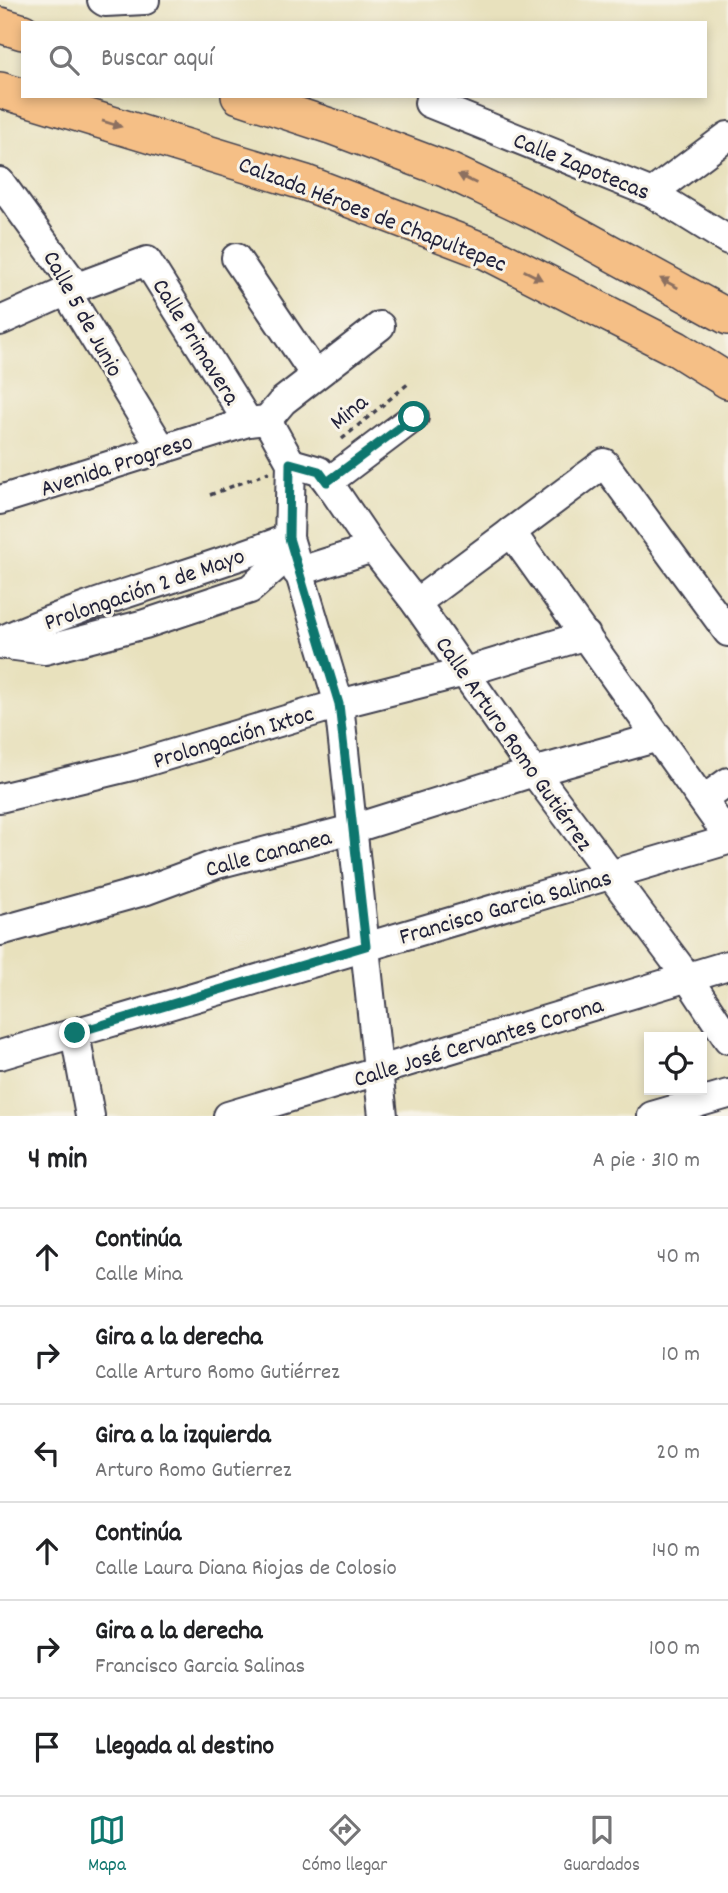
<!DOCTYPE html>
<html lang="es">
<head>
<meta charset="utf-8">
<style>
  :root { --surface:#fff; --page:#f6f6f6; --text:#202124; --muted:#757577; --line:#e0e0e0; --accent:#0f766e }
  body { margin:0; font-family:Dekko,sans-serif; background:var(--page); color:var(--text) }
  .controls { position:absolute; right:21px; bottom:21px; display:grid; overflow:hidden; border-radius:0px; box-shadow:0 4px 10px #0003 }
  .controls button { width:63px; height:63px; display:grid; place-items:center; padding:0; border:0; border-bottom:2px solid var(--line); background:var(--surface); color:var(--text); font:35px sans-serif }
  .stop { position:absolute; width:21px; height:21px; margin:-16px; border:5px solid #0f766e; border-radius:50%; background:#fff }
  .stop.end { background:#0f766e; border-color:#fff; box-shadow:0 2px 7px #0008 }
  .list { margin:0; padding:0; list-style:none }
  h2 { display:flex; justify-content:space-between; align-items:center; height:91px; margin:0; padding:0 28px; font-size:30px }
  h2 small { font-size:23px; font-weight:400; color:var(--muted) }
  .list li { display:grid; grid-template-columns:46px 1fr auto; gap:21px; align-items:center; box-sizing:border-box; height:98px; padding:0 28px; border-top:2px solid var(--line) }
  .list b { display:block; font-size:26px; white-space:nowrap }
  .list p { margin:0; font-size:23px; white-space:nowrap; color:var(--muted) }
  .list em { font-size:23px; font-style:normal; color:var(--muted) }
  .icon { flex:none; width:38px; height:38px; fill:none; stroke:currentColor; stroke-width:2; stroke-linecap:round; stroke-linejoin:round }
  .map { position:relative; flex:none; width:728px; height:1116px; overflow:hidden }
  .search { position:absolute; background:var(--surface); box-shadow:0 4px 10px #0003; left:21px; right:21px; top:21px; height:77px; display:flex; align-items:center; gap:18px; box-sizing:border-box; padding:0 24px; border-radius:0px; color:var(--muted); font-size:26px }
  .sheet { height:679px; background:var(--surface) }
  nav { display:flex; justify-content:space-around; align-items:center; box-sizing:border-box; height:98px; border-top:2px solid var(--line); background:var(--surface); font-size:19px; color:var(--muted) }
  nav a { display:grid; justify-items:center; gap:4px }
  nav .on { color:var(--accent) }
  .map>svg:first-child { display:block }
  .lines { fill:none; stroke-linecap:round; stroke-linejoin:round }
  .minor-casing { stroke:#403f4e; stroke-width:32 }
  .major-casing { stroke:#403f4e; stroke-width:38 }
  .path { stroke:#403f4e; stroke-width:3.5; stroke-dasharray:5 5; stroke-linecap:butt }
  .minor { stroke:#fff; stroke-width:28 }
  .major { stroke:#f5bf86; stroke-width:35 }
  .oneway { fill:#8c7060 }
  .route { stroke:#0f766e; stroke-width:9 }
  .labels { text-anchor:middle; stroke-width:6; stroke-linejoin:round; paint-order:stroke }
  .street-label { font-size:24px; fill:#22223b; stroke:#f7f3e8 }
</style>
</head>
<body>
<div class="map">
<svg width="728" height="1116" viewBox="0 0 728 1116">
  <rect width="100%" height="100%" fill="#f7f3e8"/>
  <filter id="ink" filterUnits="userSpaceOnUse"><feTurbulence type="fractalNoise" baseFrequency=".0143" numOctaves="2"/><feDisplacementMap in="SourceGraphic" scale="14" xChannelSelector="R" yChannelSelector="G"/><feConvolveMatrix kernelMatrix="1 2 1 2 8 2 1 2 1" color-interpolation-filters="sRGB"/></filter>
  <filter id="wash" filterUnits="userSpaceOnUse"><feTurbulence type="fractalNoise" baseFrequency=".00686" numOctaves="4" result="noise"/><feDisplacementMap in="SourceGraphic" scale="28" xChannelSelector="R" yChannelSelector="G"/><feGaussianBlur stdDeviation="1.57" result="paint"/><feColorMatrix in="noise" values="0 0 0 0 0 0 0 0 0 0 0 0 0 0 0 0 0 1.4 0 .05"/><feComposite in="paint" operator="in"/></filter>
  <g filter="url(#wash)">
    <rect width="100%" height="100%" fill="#e8e1bd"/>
  </g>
  <g filter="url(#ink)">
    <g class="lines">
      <defs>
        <g id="minor">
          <path d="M102,0L105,2L145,0"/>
          <path d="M429,103L652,193L728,240"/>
          <path d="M0,182L70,278L73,303L162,449"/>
          <path d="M652,193L728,136"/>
          <path d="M236,258L315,375"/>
          <path d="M0,321L72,289L147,261L248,422"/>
          <path d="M267,420L283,401L380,326"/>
          <path d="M291,463L319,471L328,482L373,548L416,603L534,772L688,978L728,1039"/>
          <path d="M328,482L414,417"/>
          <path d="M0,500L248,422L267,420L291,463L289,538L339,704L383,1116"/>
          <path d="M511,532L728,836"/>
          <path d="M297,572L373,548"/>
          <path d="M416,603L604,463L728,632"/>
          <path d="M0,641C93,599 193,575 289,538"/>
          <path d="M0,644L45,650L145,624L250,589L275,567L282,541"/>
          <path d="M0,798L132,766L339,704L465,672L586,635"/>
          <path d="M703,800L728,782"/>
          <path d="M0,931L147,890L217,864L352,829L534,772L658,737"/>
          <path d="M75,1033L90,1116"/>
          <path d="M0,1055L728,840"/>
          <path d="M228,1116L728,965"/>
          <path d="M652,1116L728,1094"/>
        </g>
        <g id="major">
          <path d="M0,25L23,32"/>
          <path d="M0,90L306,183L487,252L677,349L728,381"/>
          <path d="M239,96L333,127L447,170L540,214L728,317"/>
        </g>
      </defs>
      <!-- minor casing -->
      <use href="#minor" class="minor-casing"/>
      <!-- major casing -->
      <use href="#major" class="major-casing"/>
      <!-- path -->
      <g class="path">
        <path d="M342,439L409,383"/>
        <path d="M210,495L269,472"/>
      </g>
      <!-- minor -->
      <use href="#minor" class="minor"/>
      <!-- major -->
      <use href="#major" class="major"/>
    </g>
    <!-- one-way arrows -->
    <defs><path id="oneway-solid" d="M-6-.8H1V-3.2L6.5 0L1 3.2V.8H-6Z" transform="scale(1.75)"/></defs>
    <g class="oneway">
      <use href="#oneway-solid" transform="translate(112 124) rotate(17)"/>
      <use href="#oneway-solid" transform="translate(467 179) rotate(-154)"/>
      <use href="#oneway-solid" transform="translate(533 275) rotate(27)"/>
      <use href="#oneway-solid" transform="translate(669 283) rotate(-152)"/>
    </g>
  </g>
  <g class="lines" filter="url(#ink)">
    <!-- route -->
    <path class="route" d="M75,1033L366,946L339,704L289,538L290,463L319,471L327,482L414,417"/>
  </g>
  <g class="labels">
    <!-- street labels -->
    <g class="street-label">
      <text transform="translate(582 165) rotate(22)" y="8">Calle Zapotecas</text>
      <text transform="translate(373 213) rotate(21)" y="8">Calzada Héroes de Chapultepec</text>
      <text transform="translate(84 313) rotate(61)" y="8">Calle 5 de Junio</text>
      <text transform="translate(197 341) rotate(58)" y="8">Calle Primavera</text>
      <text transform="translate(348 411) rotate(-40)" y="8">Mina</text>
      <text transform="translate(116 464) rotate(-18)" y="8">Avenida Progreso</text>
      <text transform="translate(144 588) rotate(-19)" y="8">Prolongación 2 de Mayo</text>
      <text transform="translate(233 736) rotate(-17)" y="8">Prolongación Ixtoc</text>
      <text transform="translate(515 743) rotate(55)" y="8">Calle Arturo Romo Gutiérrez</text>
      <text transform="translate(268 852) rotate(-15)" y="8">Calle Cananea</text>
      <text transform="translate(505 906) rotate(-16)" y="8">Francisco Garcia Salinas</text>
      <text transform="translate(478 1041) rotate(-17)" y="8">Calle José Cervantes Corona</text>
    </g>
  </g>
</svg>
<div class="controls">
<button><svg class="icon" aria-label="locate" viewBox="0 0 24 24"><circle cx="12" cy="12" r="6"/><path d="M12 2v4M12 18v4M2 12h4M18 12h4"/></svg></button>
</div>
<div class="stop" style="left:414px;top:417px"></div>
<div class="stop end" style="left:75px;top:1033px"></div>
<div class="search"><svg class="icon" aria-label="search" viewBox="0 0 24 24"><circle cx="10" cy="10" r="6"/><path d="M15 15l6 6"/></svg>Buscar aquí</div>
</div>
<section class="sheet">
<h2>4 min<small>A pie · 310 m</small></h2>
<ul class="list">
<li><svg class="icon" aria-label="ahead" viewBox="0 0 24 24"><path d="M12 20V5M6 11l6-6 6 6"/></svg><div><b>Continúa</b><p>Calle Mina</p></div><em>40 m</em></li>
<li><svg class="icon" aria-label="right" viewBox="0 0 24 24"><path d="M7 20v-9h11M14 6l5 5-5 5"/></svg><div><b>Gira a la derecha</b><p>Calle Arturo Romo Gutiérrez</p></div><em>10 m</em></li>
<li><svg class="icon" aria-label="left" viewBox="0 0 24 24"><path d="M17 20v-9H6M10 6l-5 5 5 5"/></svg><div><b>Gira a la izquierda</b><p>Arturo Romo Gutierrez</p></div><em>20 m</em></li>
<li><svg class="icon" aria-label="ahead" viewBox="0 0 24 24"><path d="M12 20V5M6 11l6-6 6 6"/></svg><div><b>Continúa</b><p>Calle Laura Diana Riojas de Colosio</p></div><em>140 m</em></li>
<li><svg class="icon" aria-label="right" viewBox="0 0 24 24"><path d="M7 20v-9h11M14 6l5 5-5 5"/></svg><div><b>Gira a la derecha</b><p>Francisco Garcia Salinas</p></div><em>100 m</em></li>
<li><svg class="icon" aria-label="arrive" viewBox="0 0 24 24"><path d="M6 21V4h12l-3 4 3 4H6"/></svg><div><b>Llegada al destino</b></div></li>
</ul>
</section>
<nav>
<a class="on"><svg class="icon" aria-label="map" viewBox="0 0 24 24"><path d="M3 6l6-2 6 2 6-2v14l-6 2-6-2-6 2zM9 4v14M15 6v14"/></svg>Mapa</a>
<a><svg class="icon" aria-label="directions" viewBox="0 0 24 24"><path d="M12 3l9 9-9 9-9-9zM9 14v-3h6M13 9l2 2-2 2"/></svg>Cómo llegar</a>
<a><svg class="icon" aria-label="saved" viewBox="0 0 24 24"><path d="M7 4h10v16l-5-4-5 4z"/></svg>Guardados</a>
</nav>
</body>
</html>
